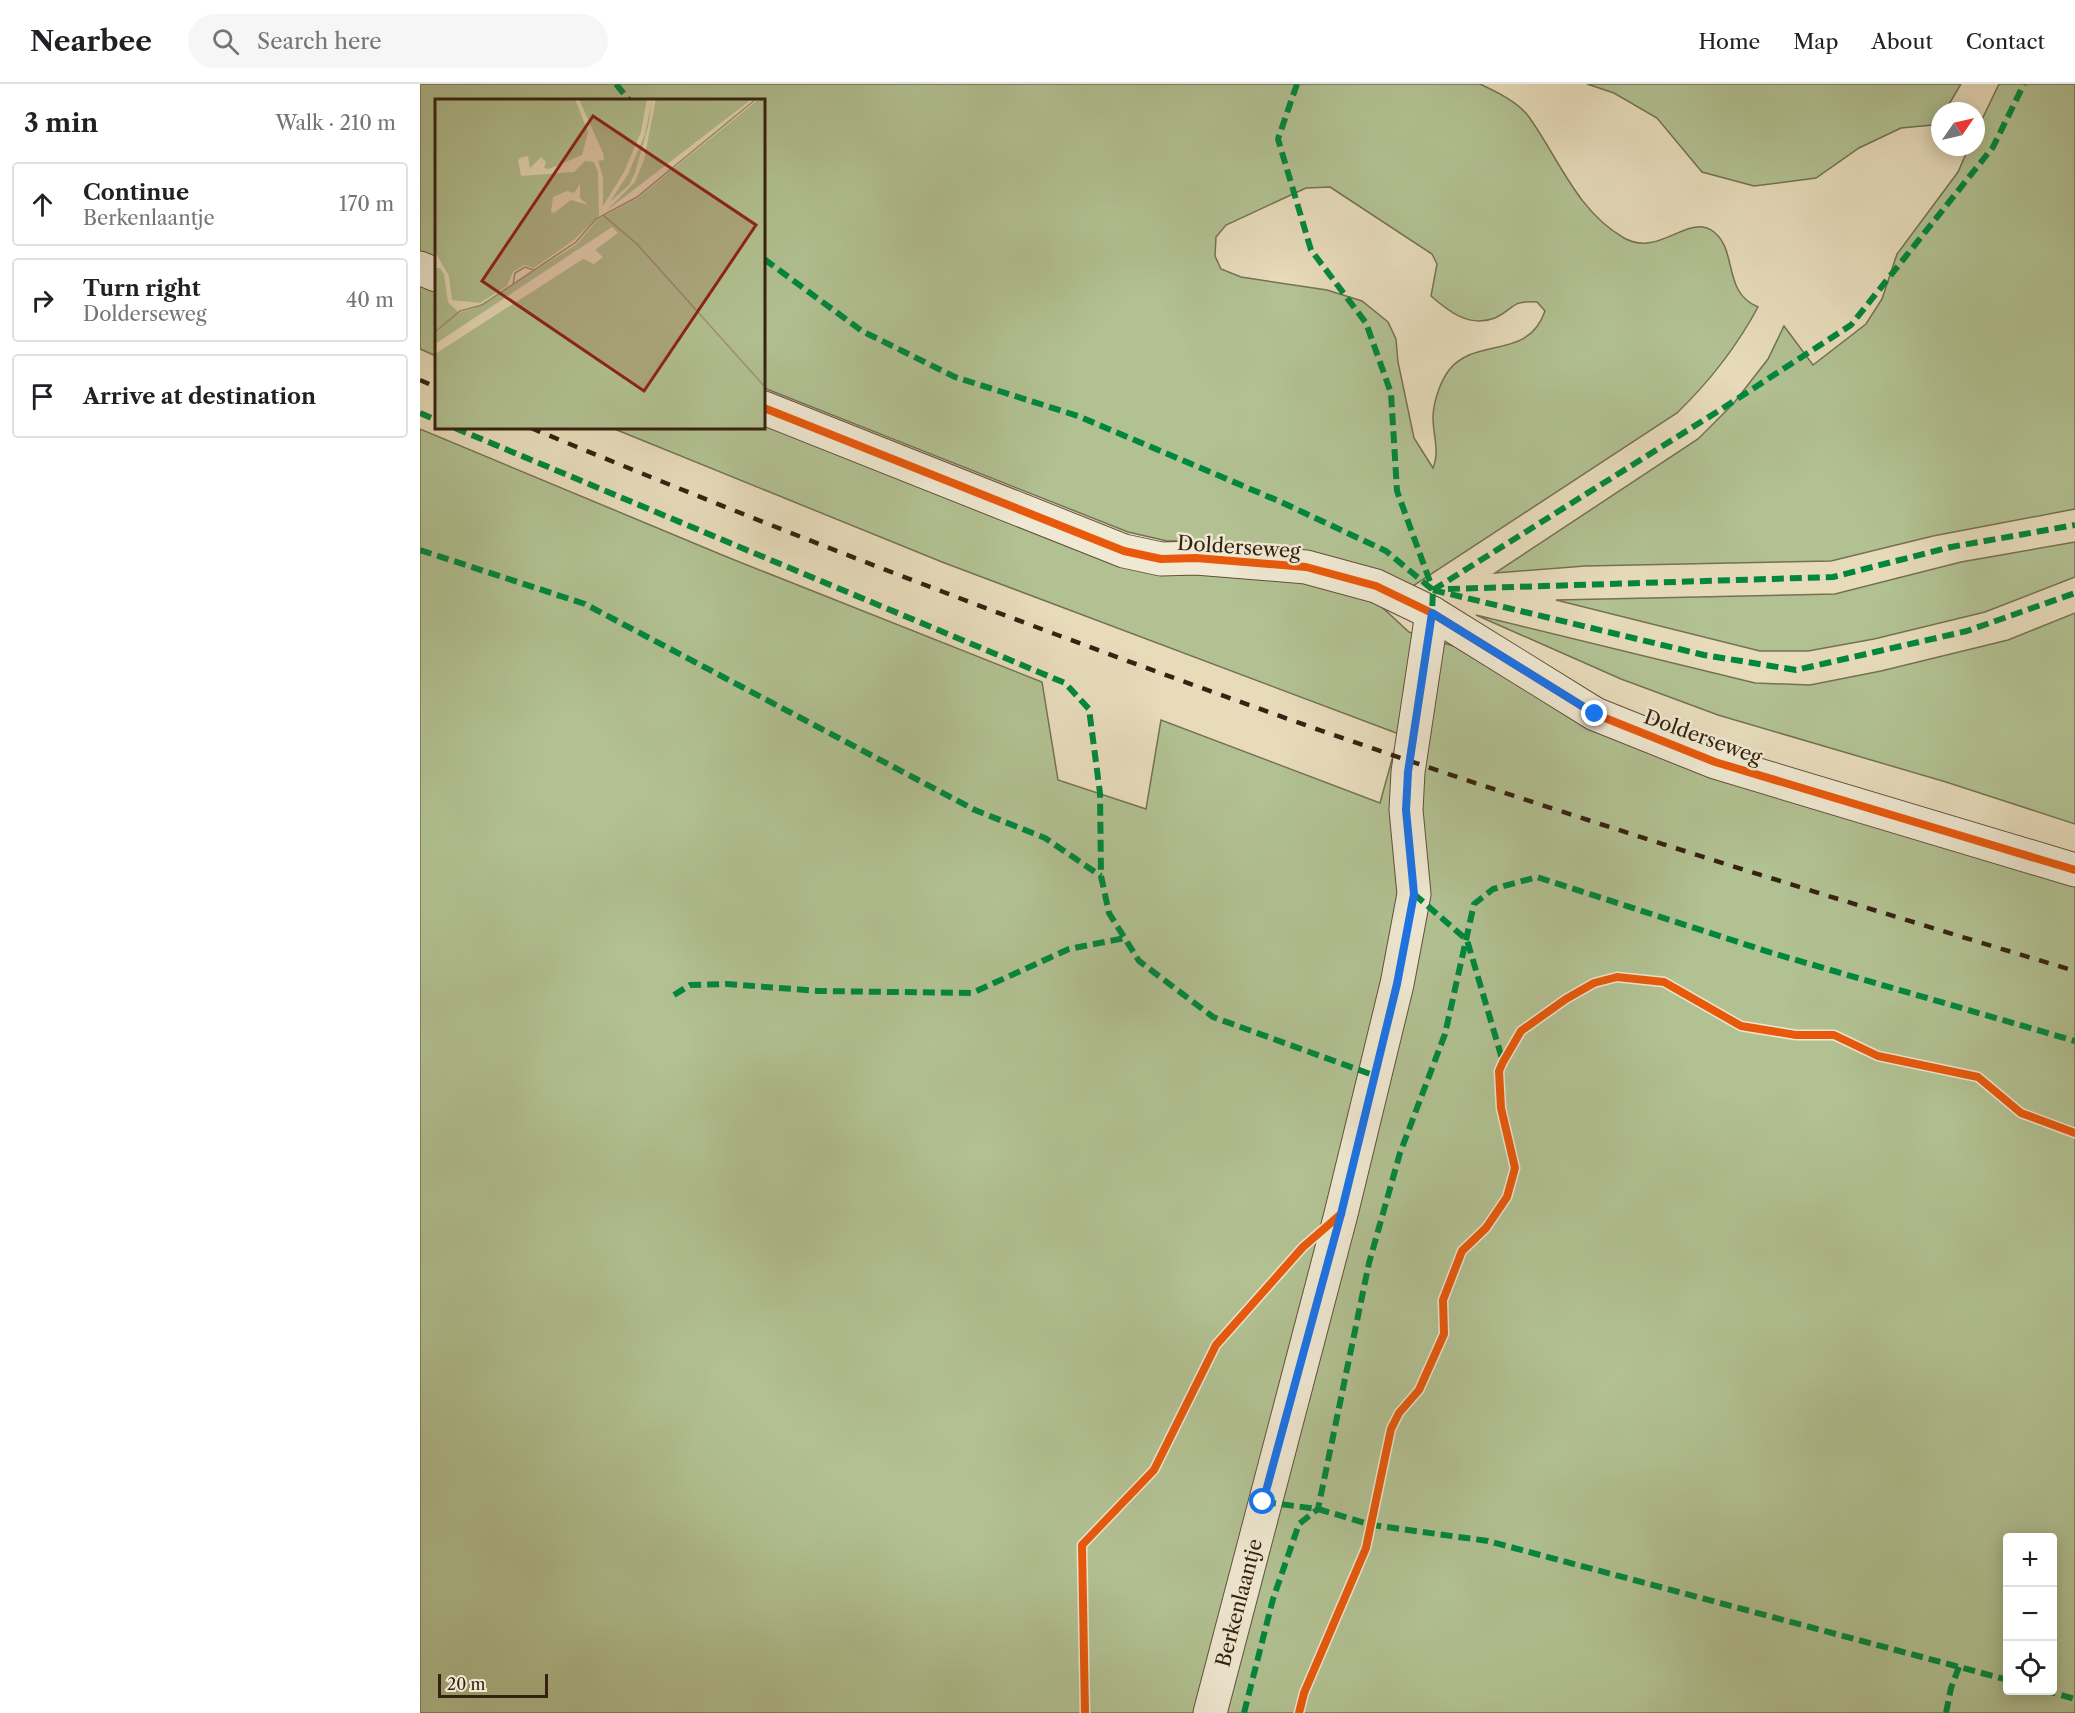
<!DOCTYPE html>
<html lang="en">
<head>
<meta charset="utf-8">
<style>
  :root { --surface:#fff; --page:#f6f6f6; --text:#202124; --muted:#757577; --line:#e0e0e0 }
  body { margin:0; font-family:"Libre Caslon Text",serif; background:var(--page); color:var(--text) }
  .controls { position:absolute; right:18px; bottom:18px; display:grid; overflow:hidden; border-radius:6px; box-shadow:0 3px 15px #0003 }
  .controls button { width:54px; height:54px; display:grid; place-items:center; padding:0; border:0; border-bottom:2px solid var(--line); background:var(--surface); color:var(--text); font:30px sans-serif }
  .compass { position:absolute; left:1511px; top:18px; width:54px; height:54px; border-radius:50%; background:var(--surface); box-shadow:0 3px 15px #0003; rotate:56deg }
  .scale { position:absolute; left:18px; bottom:15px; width:110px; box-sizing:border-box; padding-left:6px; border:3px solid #362211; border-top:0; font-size:16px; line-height:21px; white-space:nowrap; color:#362211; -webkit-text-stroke:4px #efe8d2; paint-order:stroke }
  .stop { position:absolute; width:18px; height:18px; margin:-14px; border:4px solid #1a73e8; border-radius:50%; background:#fff }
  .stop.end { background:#1a73e8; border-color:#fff; box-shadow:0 2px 6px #0008 }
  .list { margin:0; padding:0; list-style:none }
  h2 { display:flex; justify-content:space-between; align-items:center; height:78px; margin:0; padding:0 24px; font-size:26px }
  h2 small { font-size:20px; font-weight:400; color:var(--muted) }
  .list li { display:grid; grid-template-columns:39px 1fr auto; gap:18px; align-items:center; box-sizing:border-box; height:84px; margin:0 12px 12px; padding:0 12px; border:2px solid var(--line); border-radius:6px }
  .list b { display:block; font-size:22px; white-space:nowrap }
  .list p { margin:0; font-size:20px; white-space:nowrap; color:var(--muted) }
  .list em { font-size:20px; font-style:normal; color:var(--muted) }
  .icon { flex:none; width:33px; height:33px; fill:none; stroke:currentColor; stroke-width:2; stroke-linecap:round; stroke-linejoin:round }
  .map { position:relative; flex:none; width:1655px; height:1629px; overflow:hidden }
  header { display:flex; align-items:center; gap:36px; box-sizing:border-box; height:84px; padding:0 30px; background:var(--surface); border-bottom:2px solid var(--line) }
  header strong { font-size:28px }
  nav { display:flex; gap:33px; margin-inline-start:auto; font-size:21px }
  .search { width:420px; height:54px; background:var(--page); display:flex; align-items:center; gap:15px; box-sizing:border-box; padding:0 21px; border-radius:33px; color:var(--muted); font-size:22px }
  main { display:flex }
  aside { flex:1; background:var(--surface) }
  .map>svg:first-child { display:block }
  .green { fill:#b2c192; stroke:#747252; stroke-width:1.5; fill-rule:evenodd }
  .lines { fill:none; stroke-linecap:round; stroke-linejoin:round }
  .street-casing { stroke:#62503b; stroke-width:35 }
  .street { stroke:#efe8d2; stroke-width:33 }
  .rail { stroke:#362211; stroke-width:4.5; stroke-dasharray:10 10; stroke-linecap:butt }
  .quiet { stroke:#00873e; stroke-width:6; stroke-dasharray:12 6; stroke-linecap:butt }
  .cycleway-casing { stroke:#efe8d2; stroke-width:11 }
  .cycleway { stroke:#e8590c; stroke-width:8 }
  .route { stroke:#1a73e8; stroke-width:8 }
  .labels { text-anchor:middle; stroke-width:5; stroke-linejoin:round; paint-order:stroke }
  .street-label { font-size:20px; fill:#362211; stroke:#efe8d2 }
  .inset-road { fill:none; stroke:#a09176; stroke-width:1.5 }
  .view { fill:#8f2418; fill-opacity:0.15; stroke:#8f2418; stroke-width:3 }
  .inset-edge { fill:none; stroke:#362211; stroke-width:3 }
</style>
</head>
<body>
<header>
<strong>Nearbee</strong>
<div class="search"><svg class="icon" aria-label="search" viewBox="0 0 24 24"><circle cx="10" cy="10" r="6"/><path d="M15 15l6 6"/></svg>Search here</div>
<nav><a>Home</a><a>Map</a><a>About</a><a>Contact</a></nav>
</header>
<main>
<aside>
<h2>3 min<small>Walk · 210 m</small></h2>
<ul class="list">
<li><svg class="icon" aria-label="ahead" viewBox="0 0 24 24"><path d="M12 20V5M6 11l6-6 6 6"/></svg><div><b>Continue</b><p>Berkenlaantje</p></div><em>170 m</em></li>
<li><svg class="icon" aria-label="right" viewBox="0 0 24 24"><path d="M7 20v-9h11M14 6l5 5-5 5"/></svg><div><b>Turn right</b><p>Dolderseweg</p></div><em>40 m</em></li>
<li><svg class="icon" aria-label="arrive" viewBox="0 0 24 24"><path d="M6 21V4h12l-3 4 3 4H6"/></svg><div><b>Arrive at destination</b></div></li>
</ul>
</aside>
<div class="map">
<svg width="1655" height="1629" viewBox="0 0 1655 1629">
  <rect width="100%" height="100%" fill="#e7dbba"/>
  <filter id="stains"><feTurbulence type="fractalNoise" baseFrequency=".00333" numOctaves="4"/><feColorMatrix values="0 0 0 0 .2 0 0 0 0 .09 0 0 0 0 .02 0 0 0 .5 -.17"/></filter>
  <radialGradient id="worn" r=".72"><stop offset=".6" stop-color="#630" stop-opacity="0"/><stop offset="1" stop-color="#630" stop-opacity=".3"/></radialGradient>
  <!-- green -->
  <g class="green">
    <path d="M0,0H1060C1077,8 1098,18 1109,33C1139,75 1157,127 1204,154C1240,174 1268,128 1294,148C1318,167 1302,208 1338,223C1316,264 1290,297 1257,329L993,502L779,457H747L708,448L344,304V16H16V175L0,168ZM910,103L1012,170L1017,180L1011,212C1028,227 1049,244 1075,234C1095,225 1090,216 1117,218L1125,227C1108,277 1056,252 1029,286C1020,298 1013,319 1013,334C1013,351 1020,367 1013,384L994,354L978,278L976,255L968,238L942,217L907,206L821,193L801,185L795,172L796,153L806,141L886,104Z"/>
    <path d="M1167,0H1541L1525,27H1520L1519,37L1513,41L1481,44L1439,64L1396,94L1334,102L1282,88L1237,34L1194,9Z"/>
    <path d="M1579,0H1655V425L1513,452L1411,477L1165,482L1075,489L1278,355L1313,320L1348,275L1364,242L1393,281L1446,240L1462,215L1477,170L1538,88L1549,63H1556V48Z"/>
    <path d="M0,193L16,200V272L0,265Z"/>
    <path d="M344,336L696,481L734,490L778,489L886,495L952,514L989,548L1043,565L1655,797V1629H0V345L307,473L622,598L638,696L726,725L741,636L960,719L979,650L522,478L192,344H344ZM1588,1454H1632V1606H1588Z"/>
    <path d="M1655,458V493L1565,528L1454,555L1388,567H1340L1136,516L1415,510L1541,478Z"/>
    <path d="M1655,529V740L1526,698L1298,631L1201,595L1056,531L1335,599L1390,601L1461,587L1588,556Z"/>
  </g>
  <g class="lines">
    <defs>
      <g id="street">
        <path d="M0,184L16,191"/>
        <path d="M344,324L704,467L741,475L776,474L886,483L956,502L1012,529L1175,630L1295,678L1655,786"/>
        <path id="s1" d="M790,1629L921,1130L977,900L994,810L986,726L988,688L1012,529"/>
      </g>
    </defs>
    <!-- street casing -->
    <use href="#street" class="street-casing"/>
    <!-- street -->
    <use href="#street" class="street"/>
    <!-- rail -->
    <g class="rail">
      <path d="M0,296L16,303"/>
      <path d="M111,344C362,448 615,545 871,636C1130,727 1392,808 1655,887"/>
    </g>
    <!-- quiet -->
    <g class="quiet">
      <path d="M196,0L209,16"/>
      <path d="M877,0L858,55L891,166L946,239L971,309L977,407L1013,506"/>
      <path d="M344,175L442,247L535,293L658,332L861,418L966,467L1013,506L1012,529"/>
      <path d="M0,329L16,336"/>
      <path d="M35,344L645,599L669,625L680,709L681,792L689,829L719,877L793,933L953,991"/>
      <path d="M0,466L165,520L555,726L625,754L681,792"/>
      <path d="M1028,505L1413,493L1531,463L1655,441"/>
      <path d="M1013,506L1300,326L1431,241L1573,63L1604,0"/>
      <path d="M1013,506L1284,571L1376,586L1547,547L1655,509"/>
      <path d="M994,810L1047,856L1083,978"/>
      <path d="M254,911L270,901L307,900L399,907L552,909L649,865L705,854"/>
      <path d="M844,1418L898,1425L952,1441L1068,1457L1588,1596"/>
      <path d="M1624,1606L1655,1615"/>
      <path d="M824,1629L853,1515L879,1440L898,1425L949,1179L980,1069L1025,950L1054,820L1073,805L1117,793L1352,869L1655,957"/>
      <path d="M1526,1629L1531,1604L1539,1583"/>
    </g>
    <defs>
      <g id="cycleway">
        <path d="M344,324L704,467L741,475L776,474L886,483L956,502L1012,529L1175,630L1295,678L1655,786"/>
        <path d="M665,1629L662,1461L734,1386L796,1261L883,1163L921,1130"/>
        <path d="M879,1629L884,1609L946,1464L971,1345L979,1329L999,1306L1024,1250L1023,1216L1042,1167L1066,1144L1087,1113L1095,1084L1081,1024L1079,987L1083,978L1101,947L1146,915L1174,899L1197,893L1244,898L1321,942L1376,951H1414L1458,972L1558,993L1601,1029L1655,1049"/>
      </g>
    </defs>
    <!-- cycleway casing -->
    <use href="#cycleway" class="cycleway-casing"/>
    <!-- cycleway -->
    <use href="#cycleway" class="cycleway"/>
  </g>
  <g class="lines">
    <!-- route -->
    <path class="route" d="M843,1418L921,1130L977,900L994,810L986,726L988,688L1012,529L1175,630"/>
  </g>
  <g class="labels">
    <!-- street labels -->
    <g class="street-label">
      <text transform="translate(819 463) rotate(4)" y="7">Dolderseweg</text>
      <text transform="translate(1283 653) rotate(20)" y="7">Dolderseweg</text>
      <text dy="7" stroke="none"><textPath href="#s1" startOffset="114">Berkenlaantje</textPath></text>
    </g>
  </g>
  <!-- overview -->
  <g transform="translate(15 15)">
    <rect width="330" height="330" fill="#e7dbba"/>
    <path d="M0,0H140L153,33L147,56L114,70L109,69L111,63L106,58L95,69L93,57L87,58L83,61L86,77L139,73L150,62L159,63L163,73L164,117L139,141L99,169L89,166L78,173L72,187L45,204L17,201L14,177L0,153ZM145,85V99L153,106L136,101L119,114L116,113L118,98L132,92L139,94ZM144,0H212L206,33L189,73L168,107V78L163,62L169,61L168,54ZM217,0L213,28L200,74L194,86L175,103L193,75L210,35ZM221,0H317L171,112L200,83L209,61ZM324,0H330V330H0V255L148,160L159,165L168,158L160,151L183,134L177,128L0,245V169H5L9,175L13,203L24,214L40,209L142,145L162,121L203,99Z" fill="#b2c192" fill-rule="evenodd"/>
    <path class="inset-road" d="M168,116L202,145L330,288M78,186L80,174L90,168L99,171M0,233L25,212L47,206L141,143L161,120L202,98L321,0"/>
    <path class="view" d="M158,17L321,126L209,292L47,182Z"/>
    <rect width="330" height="330" class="inset-edge"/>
  </g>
  <rect width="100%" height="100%" filter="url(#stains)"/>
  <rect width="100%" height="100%" fill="url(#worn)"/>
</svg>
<div class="controls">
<button>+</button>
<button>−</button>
<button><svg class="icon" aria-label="locate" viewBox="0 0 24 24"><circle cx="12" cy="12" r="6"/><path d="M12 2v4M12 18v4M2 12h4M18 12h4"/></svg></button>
</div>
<svg class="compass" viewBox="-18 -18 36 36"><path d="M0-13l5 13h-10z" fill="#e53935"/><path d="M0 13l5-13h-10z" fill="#757577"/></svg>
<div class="scale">20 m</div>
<div class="stop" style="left:843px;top:1418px"></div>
<div class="stop end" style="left:1175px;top:630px"></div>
</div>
</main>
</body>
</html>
